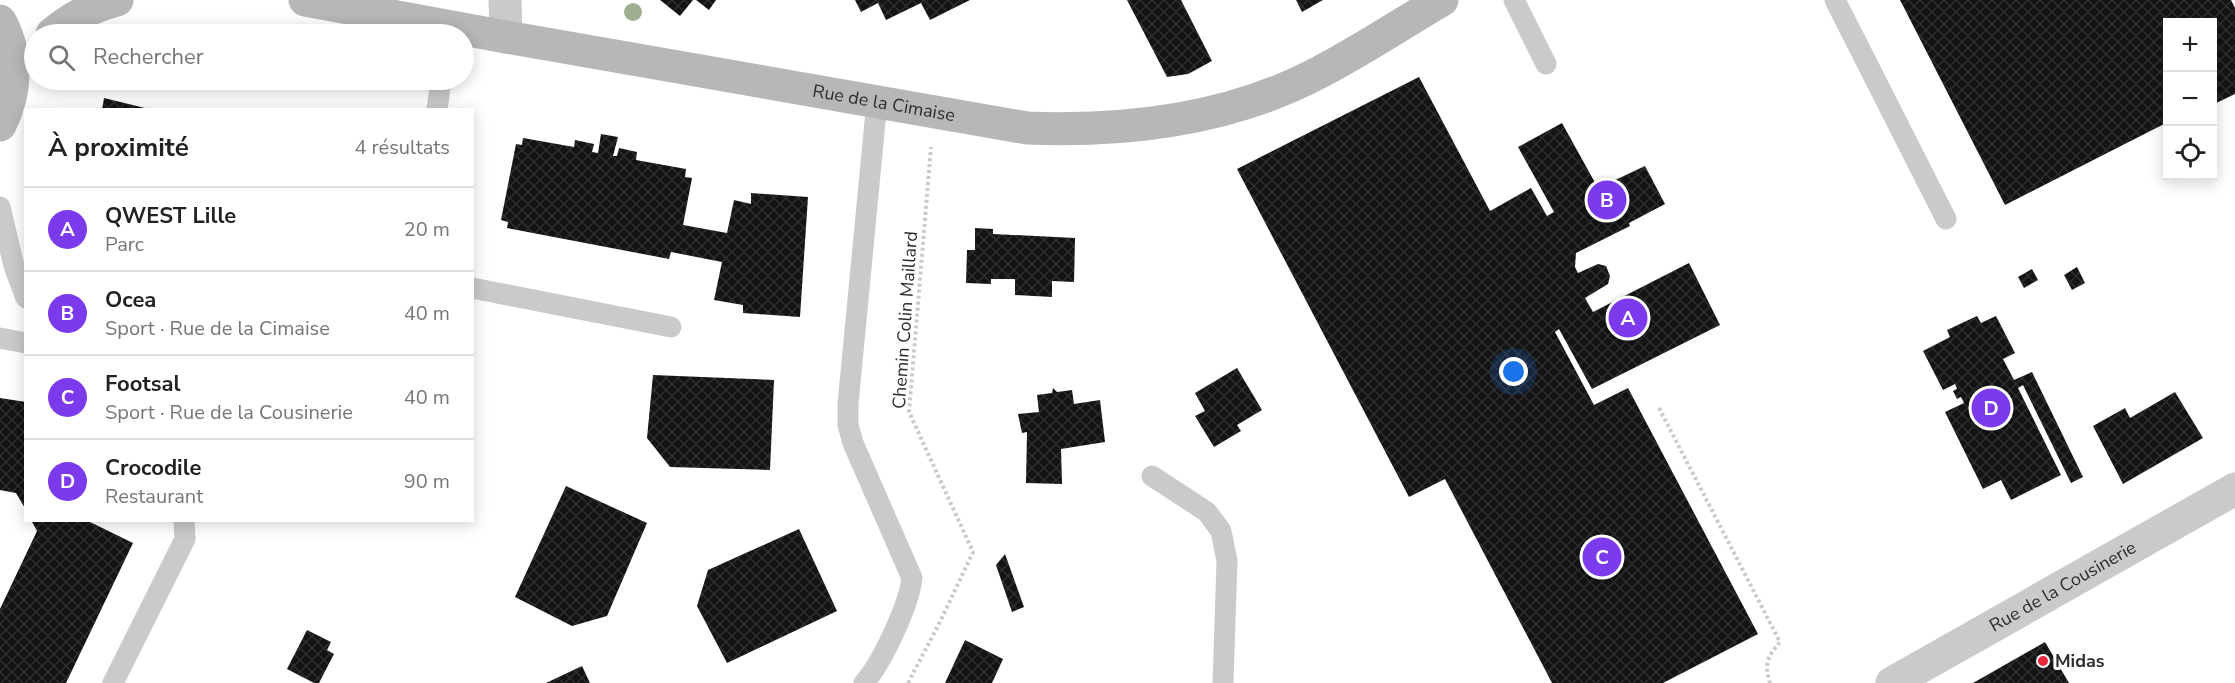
<!DOCTYPE html>
<html lang="fr">
<head>
<meta charset="utf-8">
<style>
  :root { --surface:#fff; --page:#f6f6f6; --text:#222; --muted:#767676; --line:#e0e0e0; --accent:#7c3aed }
  body { margin:0; font-family:"Nunito Sans",sans-serif; background:var(--page); color:var(--text) }
  .controls { position:absolute; right:18px; top:18px; display:grid; overflow:hidden; border-radius:0px; box-shadow:0 3px 15px #0003 }
  .controls button { width:54px; height:54px; display:grid; place-items:center; padding:0; border:0; border-bottom:2px solid var(--line); background:var(--surface); color:var(--text); font:30px sans-serif }
  .you { position:absolute; left:1514px; top:372px; width:21px; height:21px; margin:-15px; border:4px solid #fff; border-radius:50%; background:#1a73e8; box-shadow:0 0 0 9px #1a73e833 }
  .badge { display:grid; place-items:center; width:39px; height:39px; border-radius:50%; background:var(--accent); color:#fff; font-size:20px; font-weight:700 }
  .pin { position:absolute; translate:-50% -50%; border:3px solid #fff; box-shadow:0 2px 6px #0006 }
  .list { margin:0; padding:0; list-style:none }
  h2 { display:flex; justify-content:space-between; align-items:center; height:78px; margin:0; padding:0 24px; font-size:26px }
  h2 small { font-size:20px; font-weight:400; color:var(--muted) }
  .list li { display:grid; grid-template-columns:39px 1fr auto; gap:18px; align-items:center; box-sizing:border-box; height:84px; padding:0 24px; border-top:2px solid var(--line) }
  .list b { display:block; font-size:22px; white-space:nowrap }
  .list p { margin:0; font-size:20px; white-space:nowrap; color:var(--muted) }
  .list em { font-size:20px; font-style:normal; color:var(--muted) }
  .icon { flex:none; width:33px; height:33px; fill:none; stroke:currentColor; stroke-width:2; stroke-linecap:round; stroke-linejoin:round }
  .map { position:relative; flex:none; width:2235px; height:683px; overflow:hidden }
  .search { position:absolute; background:var(--surface); box-shadow:0 3px 15px #0003; left:24px; top:24px; width:450px; height:66px; display:flex; align-items:center; gap:15px; box-sizing:border-box; padding:0 21px; border-radius:33px; color:var(--muted); font-size:22px }
  .panel { position:absolute; background:var(--surface); box-shadow:0 3px 15px #0003; left:24px; top:108px; width:450px; height:414px; border-radius:0px }
  .map>svg:first-child { display:block }
  .building { fill:url(#building-cross-hatch) }
  .lines { fill:none; stroke-linecap:round; stroke-linejoin:round }
  .path { stroke:#cacaca; stroke-width:4; stroke-dasharray:3 3; stroke-linecap:butt }
  .lane { stroke:#cacaca; stroke-width:21 }
  .street { stroke:#cacaca; stroke-width:33 }
  .secondary { stroke:#b7b7b7; stroke-width:33 }
  .tree { fill:#a0ae92 }
  .poi-dot { fill:#ec273b; stroke:#fff; stroke-width:2 }
  .labels { text-anchor:middle; stroke-width:6; stroke-linejoin:round; paint-order:stroke }
  .street-label { font-size:18px; fill:#2d2d2d; stroke:#fff }
  .poi-label { font-size:18px; font-weight:bold; fill:#2d2d2d; stroke:#fff; text-anchor:start }
</style>
</head>
<body>
<div class="map">
<svg width="2235" height="683" viewBox="0 0 2235 683">
  <defs>
    <pattern id="building-cross-hatch" width="8" height="8" patternUnits="userSpaceOnUse" patternTransform="scale(1.5)"><rect width="8" height="8" fill="#141414"/><path d="M0 0l8 8M0 8l8-8" fill="none" stroke="#2e2e2e"/></pattern>
  </defs>
  <rect width="100%" height="100%" fill="#fff"/>
  <!-- building -->
  <g class="building">
    <path d="M660,0H693L680,16Z"/>
    <path d="M696,0H716L709,10Z"/>
    <path d="M855,0H970L930,20L921,3L886,20L878,3L861,12Z"/>
    <path d="M1127,0H1181L1212,61L1188,74L1167,77Z"/>
    <path d="M1296,0H1323L1302,12Z"/>
    <path d="M1900,0H2231L2235,8V94L2212,105V22H2168V122L2005,205Z"/>
    <path d="M1419,77L1490,211L1531,188L1547,216L1554,212L1518,147L1562,123L1598,188L1645,166L1665,204L1629,223L1630,226L1576,253L1575,267L1578,273L1598,264L1606,266L1610,276L1608,284L1585,298L1593,312L1689,263L1720,325L1592,389L1559,329L1555,332L1594,405L1628,388L1758,634L1663,683H1552L1445,479L1409,497L1237,169Z"/>
    <path d="M104,98L149,109V110H102Z"/>
    <path d="M601,134L618,137L613,156H617L619,148L637,152L636,160L686,169L685,177L692,178L683,225L727,233L734,200L751,204V193L808,197L800,317L743,313V305L714,300L722,262L671,252L669,259L507,228L508,222L501,220L516,144L522,145L523,138L574,147L575,140L594,144L592,152L598,153Z"/>
    <path d="M975,228L993,229V234L1075,238L1074,282L1052,281V297L1015,295V279H991V284L966,283L967,250H975Z"/>
    <path d="M2077,267L2085,283L2072,290L2064,275Z"/>
    <path d="M2032,269L2038,280L2024,288L2018,277Z"/>
    <path d="M1977,316L1981,323L1996,316L2015,353L2003,359L2014,380L2032,372L2083,477L2071,483L2023,385L2018,388L2061,475L2011,500L2001,480L1983,489L1945,412L1964,403L1961,397L1957,399L1953,391L1957,389L1955,384L1943,390L1923,351L1950,337L1947,330Z"/>
    <path d="M1237,368L1262,410L1237,425L1241,431L1214,447L1195,416L1205,411L1195,393Z"/>
    <path d="M653,375L774,380L770,470L670,467L647,438Z"/>
    <path d="M1053,388L1057,392L1072,390L1074,404L1100,400L1105,442L1061,449L1062,484L1026,483L1027,432L1022,433L1018,414L1039,412L1037,395L1052,393Z"/>
    <path d="M2175,392L2203,438L2123,484L2093,426L2125,408L2130,418Z"/>
    <path d="M0,398L26,402V510L16,493L0,490Z"/>
    <path d="M566,486L647,523L607,616L572,626L515,597Z"/>
    <path d="M31,520H91L90,522L133,543L66,683H0V609L37,531Z"/>
    <path d="M799,529L837,611L727,663L697,606L708,570Z"/>
    <path d="M1005,554L1024,607L1012,612L996,565Z"/>
    <path d="M307,630L331,642L327,650L334,654L319,683H314L287,669Z"/>
    <path d="M965,640L1003,659L992,683H945Z"/>
    <path d="M2045,642L2069,683H1973Z"/>
    <path d="M582,666L590,683H546Z"/>
  </g>
  <g class="lines">
    <!-- path -->
    <g class="path">
      <path d="M1659,408L1780,642C1767,657 1764,664 1770,683"/>
      <path d="M908,683L940,622L973,552L909,412L931,147"/>
    </g>
    <!-- lane -->
    <g class="lane">
      <path d="M1514,0L1546,64"/>
      <path d="M1835,0L1946,219"/>
      <path d="M437,110L441,80"/>
      <path d="M0,207L14,266L26,298"/>
      <path d="M472,288L671,327"/>
      <path d="M0,338L26,343"/>
      <path d="M1152,476L1207,512L1221,531L1227,561L1223,683"/>
      <path d="M113,683L185,539L184,520"/>
      <path d="M864,683C882,663 909,605 912,578L853,443L848,425V404L877,101"/>
    </g>
    <!-- street -->
    <g class="street">
      <path d="M505,0L506,37"/>
      <path id="s1" d="M1892,683L2235,489"/>
    </g>
    <!-- secondary -->
    <g class="secondary">
      <path id="s2" d="M305,0L506,37L1027,128C1128,132 1230,120 1320,72C1362,50 1401,24 1442,0"/>
      <path d="M0,21C18,54 17,91 0,125"/>
      <path d="M52,34C70,19 93,6 117,0"/>
    </g>
  </g>
  <!-- trees -->
  <circle class="tree" cx="633" cy="12" r="9"/>
  <!-- markers -->
  <circle class="poi-dot" cx="2043" cy="661" r="6"/>
  <g class="labels">
    <!-- street labels -->
    <g class="street-label">
      <text dy="6" stroke="none"><textPath href="#s2" startOffset="588">Rue de la Cimaise</textPath></text>
      <text transform="translate(905 320) rotate(-86)" y="6">Chemin Colin Maillard</text>
      <text dy="6" stroke="none"><textPath href="#s1" startOffset="196">Rue de la Cousinerie</textPath></text>
    </g>
    <!-- poi labels -->
    <g class="poi-label">
      <text x="2055" y="667">Midas</text>
    </g>
  </g>
</svg>
<div class="controls">
<button>+</button>
<button>−</button>
<button><svg class="icon" aria-label="locate" viewBox="0 0 24 24"><circle cx="12" cy="12" r="6"/><path d="M12 2v4M12 18v4M2 12h4M18 12h4"/></svg></button>
</div>
<div class="you"></div>
<div class="pin badge" style="left:1628px;top:318px">A</div>
<div class="pin badge" style="left:1607px;top:200px">B</div>
<div class="pin badge" style="left:1602px;top:557px">C</div>
<div class="pin badge" style="left:1991px;top:408px">D</div>
<div class="search"><svg class="icon" aria-label="search" viewBox="0 0 24 24"><circle cx="10" cy="10" r="6"/><path d="M15 15l6 6"/></svg>Rechercher</div>
<section class="panel">
<h2>À proximité<small>4 résultats</small></h2>
<ul class="list">
<li><span class="badge">A</span><div><b>QWEST Lille</b><p>Parc</p></div><em>20 m</em></li>
<li><span class="badge">B</span><div><b>Ocea</b><p>Sport · Rue de la Cimaise</p></div><em>40 m</em></li>
<li><span class="badge">C</span><div><b>Footsal</b><p>Sport · Rue de la Cousinerie</p></div><em>40 m</em></li>
<li><span class="badge">D</span><div><b>Crocodile</b><p>Restaurant</p></div><em>90 m</em></li>
</ul>
</section>
</div>
</body>
</html>
